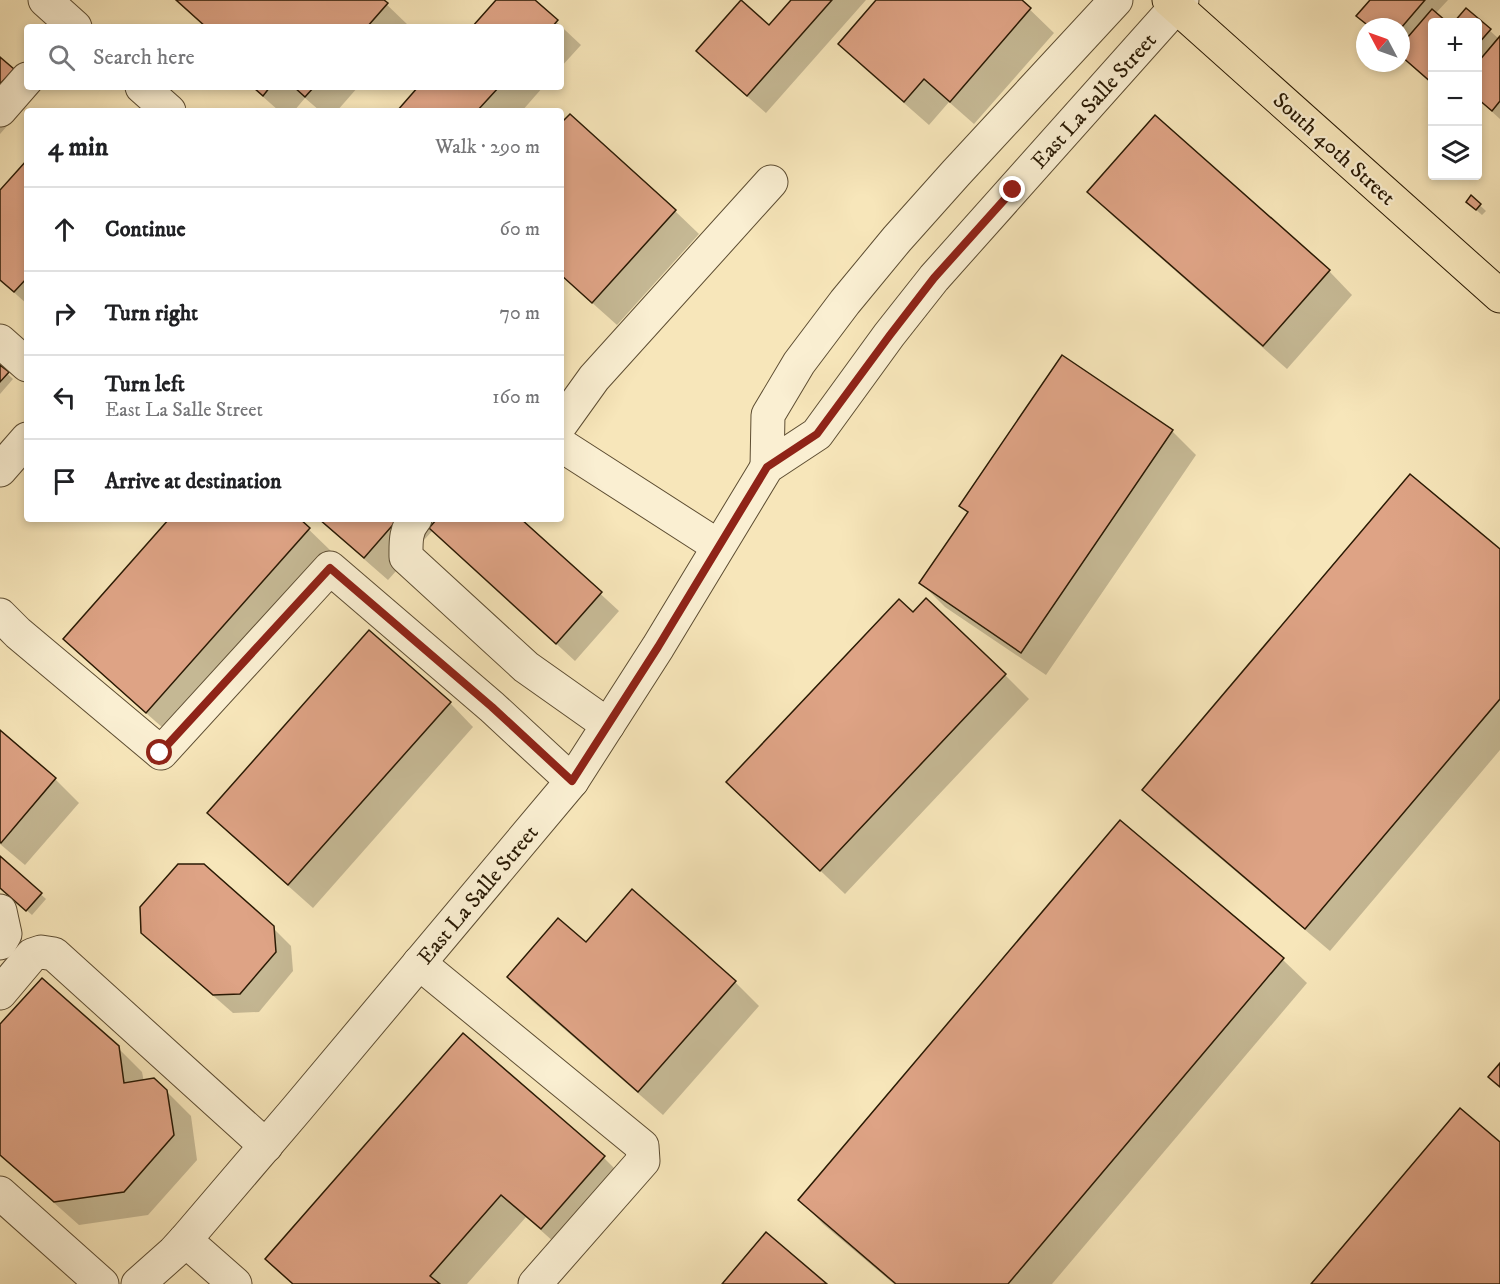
<!DOCTYPE html>
<html lang="en">
<head>
<meta charset="utf-8">
<style>
  :root { --surface:#fff; --page:#f2f2f2; --text:#202124; --muted:#757577; --line:#e0e0e0 }
  body { margin:0; font-family:"IM FELL DW Pica",serif; background:var(--page); color:var(--text) }
  .controls { position:absolute; right:18px; top:18px; display:grid; overflow:hidden; border-radius:6px; box-shadow:0 3px 9px #0003 }
  .controls button { width:54px; height:54px; display:grid; place-items:center; padding:0; border:0; border-bottom:2px solid var(--line); background:var(--surface); color:var(--text); font:30px sans-serif }
  .compass { position:absolute; left:1356px; top:18px; width:54px; height:54px; border-radius:50%; background:var(--surface); box-shadow:0 3px 9px #0003; rotate:311deg }
  .stop { position:absolute; width:18px; height:18px; margin:-14px; border:4px solid #8f2418; border-radius:50%; background:#fff }
  .stop.end { background:#8f2418; border-color:#fff; box-shadow:0 2px 6px #0008 }
  .list { margin:0; padding:0; list-style:none }
  h2 { display:flex; justify-content:space-between; align-items:center; height:78px; margin:0; padding:0 24px; font-size:26px }
  h2 small { font-size:20px; font-weight:400; color:var(--muted) }
  .list li { display:grid; grid-template-columns:39px 1fr auto; gap:18px; align-items:center; box-sizing:border-box; height:84px; padding:0 24px; border-top:2px solid var(--line) }
  .list b { display:block; font-size:22px; white-space:nowrap }
  .list p { margin:0; font-size:20px; white-space:nowrap; color:var(--muted) }
  .list em { font-size:20px; font-style:normal; color:var(--muted) }
  .icon { flex:none; width:33px; height:33px; fill:none; stroke:currentColor; stroke-width:2; stroke-linecap:round; stroke-linejoin:round }
  .map { position:relative; flex:none; width:1500px; height:1284px; overflow:hidden }
  .search { position:absolute; background:var(--surface); box-shadow:0 3px 9px #0003; left:24px; top:24px; width:540px; height:66px; display:flex; align-items:center; gap:15px; box-sizing:border-box; padding:0 21px; border-radius:6px; color:var(--muted); font-size:22px }
  .panel { position:absolute; background:var(--surface); box-shadow:0 3px 9px #0003; left:24px; top:108px; width:540px; height:414px; border-radius:6px }
  .map>svg:first-child { display:block }
  .shadow { fill:#0003 }
  .building { fill:#dea385; stroke:#2a1a04; stroke-width:1.5 }
  .lines { fill:none; stroke-linecap:round; stroke-linejoin:round }
  .minor-casing { stroke:#5d4d32; stroke-width:35 }
  .major-casing { stroke:#2a1a04; stroke-width:35 }
  .minor { stroke:#faefd2; stroke-width:33 }
  .major { stroke:#f7e6ba; stroke-width:33 }
  .route { stroke:#8f2418; stroke-width:8 }
  .labels { text-anchor:middle; stroke-width:4.5; stroke-linejoin:round; paint-order:stroke }
  .street-label { font-size:22px; fill:#2a1a04; stroke:#faefd2 }
</style>
</head>
<body>
<div class="map">
<svg width="1500" height="1284" viewBox="0 0 1500 1284">
  <rect width="100%" height="100%" fill="#f7e6ba"/>
  <filter id="stains"><feTurbulence type="fractalNoise" baseFrequency=".00333" numOctaves="4"/><feColorMatrix values="0 0 0 0 .2 0 0 0 0 .09 0 0 0 0 .02 0 0 0 .5 -.17"/></filter>
  <radialGradient id="worn" r=".72"><stop offset=".6" stop-color="#630" stop-opacity="0"/><stop offset="1" stop-color="#630" stop-opacity=".3"/></radialGradient>
  <!-- shadow -->
  <g class="shadow">
    <path d="M178,0H382L410,27H205Z"/>
    <path d="M498,0H533L581,45L561,67V27H474Z"/>
    <path d="M793,0H866L766,113L716,69L698,51L769,27Z"/>
    <path d="M878,0H1020L1054,33L974,124L949,102L929,125L864,68L840,44Z"/>
    <path d="M1372,0H1448L1435,14L1445,22H1432V83L1401,55V27H1370L1359,16Z"/>
    <path d="M1467,10L1499,39L1500,38V119L1478,99V22H1456Z"/>
    <path d="M0,59L36,93L0,134Z"/>
    <path d="M252,87H358L337,111H320L305,98L294,111H279Z"/>
    <path d="M420,87H543L522,111H399Z"/>
    <path d="M570,116L675,211L699,234L617,325L561,275V125Z"/>
    <path d="M27,162V304L0,280V192Z"/>
    <path d="M1089,192L1329,271L1352,295L1287,369L1113,216Z"/>
    <path d="M1471,197L1486,211L1482,215L1473,207Z"/>
    <path d="M1063,357L1172,431L1196,455L1046,675L945,607L921,583L969,513L961,506Z"/>
    <path d="M0,367L13,379L0,394Z"/>
    <path d="M171,519H298L333,553L171,735L88,662L65,638Z"/>
    <path d="M318,519H519L619,611L575,661L433,530L388,580Z"/>
    <path d="M1500,551V750L1330,951L1168,814L1144,790Z"/>
    <path d="M913,614L1005,675L1029,699L845,894L752,806Z"/>
    <path d="M450,703L473,727L313,908L232,836L209,813Z"/>
    <path d="M0,732L55,779L79,803L25,865L0,844Z"/>
    <path d="M1120,822L1283,960L1307,983L1052,1284H894L823,1224L800,1200Z"/>
    <path d="M0,858L46,899L32,915L0,887Z"/>
    <path d="M273,928L291,946L293,971L259,1012L233,1013L161,950Z"/>
    <path d="M586,944L735,982L759,1006L663,1115L532,1001L509,977Z"/>
    <path d="M0,1027L118,1048L142,1072L144,1082L166,1091L191,1116L197,1160L148,1215L79,1225L0,1155Z"/>
    <path d="M604,1158L627,1181L565,1252L526,1217L467,1284H292L267,1259Z"/>
  </g>
  <!-- building -->
  <g class="building">
    <path d="M176,0H384L388,3L367,27H206Z"/>
    <path d="M496,0H535L558,20L552,27H472Z"/>
    <path d="M741,0L769,25L791,0H832L747,96L696,51Z"/>
    <path d="M876,0H1022L1031,8L950,102L924,79L904,102L838,44Z"/>
    <path d="M1370,0H1425L1401,28V27H1370L1356,16Z"/>
    <path d="M1466,8L1491,29L1478,44V22H1454Z"/>
    <path d="M1432,9L1447,22H1432V83L1401,56V45Z"/>
    <path d="M1500,36V101L1492,111L1478,99V62Z"/>
    <path d="M0,57L14,69L0,84Z"/>
    <path d="M253,87H270L263,96Z"/>
    <path d="M294,87H314L305,97Z"/>
    <path d="M418,87H499L477,111H397Z"/>
    <path d="M570,114L676,210L592,303L561,275V123Z"/>
    <path d="M1155,115L1330,270L1263,346L1087,192Z"/>
    <path d="M27,160V278L14,292L0,280V190Z"/>
    <path d="M1471,195L1481,204L1476,210L1466,202Z"/>
    <path d="M1062,355L1173,430L1021,653L919,583L968,512L959,506Z"/>
    <path d="M0,365L9,372L0,382Z"/>
    <path d="M1410,474L1500,549V699L1305,929L1142,790Z"/>
    <path d="M169,519H300L310,528L146,713L63,639Z"/>
    <path d="M319,519H398L364,558Z"/>
    <path d="M437,519H521L602,592L556,644L429,528Z"/>
    <path d="M926,598L1006,674L820,871L726,782L899,599L913,612Z"/>
    <path d="M369,630L451,702L288,885L207,813Z"/>
    <path d="M0,730L56,778L1,843L0,842Z"/>
    <path d="M1120,820L1284,958L1008,1284H896L798,1200Z"/>
    <path d="M0,856L42,893L26,911L0,888Z"/>
    <path d="M178,864H204L274,926L276,952L240,994L213,995L141,933L140,907Z"/>
    <path d="M632,889L736,981L638,1092L507,977L558,918L586,942Z"/>
    <path d="M42,978L119,1046L124,1083L154,1078L167,1090L174,1135L124,1192L54,1202L0,1155V1024Z"/>
    <path d="M463,1033L605,1156L541,1229L501,1195L430,1276L440,1284H293L265,1259Z"/>
    <path d="M1500,1063V1087L1488,1077Z"/>
    <path d="M1460,1108L1500,1142V1284H1311Z"/>
    <path d="M766,1232L827,1284H722Z"/>
  </g>
  <g class="lines">
    <defs>
      <g id="minor">
        <path d="M45,0L75,27"/>
        <path d="M142,87L169,111"/>
        <path d="M0,110L27,79"/>
        <path d="M0,341L27,365"/>
        <path d="M561,424L594,378L771,182"/>
        <path d="M561,445L718,546"/>
        <path d="M767,467L768,415L799,363L845,302L897,239L956,173L1116,0"/>
        <path d="M0,470L27,439"/>
        <path d="M415,519C405,530 406,543 406,557L526,667L608,725"/>
        <path d="M0,615L18,633L161,753L330,568L492,707L572,781"/>
        <path d="M0,911L5,934L0,943"/>
        <path d="M419,963L642,1146L643,1161L535,1284"/>
        <path d="M0,993L32,955L41,952L54,954L266,1146"/>
        <path d="M0,1193L102,1284"/>
        <path d="M185,1240L235,1284"/>
        <path d="M138,1284L174,1252L185,1240L296,1110L572,781L658,647L767,467L817,434L889,335L934,278L1182,0"/>
      </g>
      <path id="major" d="M1169,0L1500,296"/>
    </defs>
    <!-- minor casing -->
    <use href="#minor" class="minor-casing"/>
    <!-- major casing -->
    <use href="#major" class="major-casing"/>
    <!-- minor -->
    <use href="#minor" class="minor"/>
    <!-- major -->
    <use href="#major" class="major"/>
  </g>
  <g class="lines">
    <!-- route -->
    <path class="route" d="M160,753L330,568L492,707L572,781L658,647L767,467L817,434L890,335L934,278L1013,190"/>
  </g>
  <g class="labels">
    <!-- street labels -->
    <g class="street-label">
      <text transform="translate(1093 100) rotate(-48)" y="8">East La Salle Street</text>
      <text transform="translate(1335 148) rotate(42)" y="8">South 40th Street</text>
      <text transform="translate(477 894) rotate(-50)" y="8">East La Salle Street</text>
    </g>
  </g>
  <rect width="100%" height="100%" filter="url(#stains)"/>
  <rect width="100%" height="100%" fill="url(#worn)"/>
</svg>
<div class="controls">
<button>+</button>
<button>−</button>
<button><svg class="icon" aria-label="layers" viewBox="0 0 24 24"><path d="M12 4l9 5-9 5-9-5zM3 14l9 5 9-5"/></svg></button>
</div>
<svg class="compass" viewBox="-18 -18 36 36"><path d="M0-13l5 13h-10z" fill="#e53935"/><path d="M0 13l5-13h-10z" fill="#757577"/></svg>
<div class="stop" style="left:160px;top:753px"></div>
<div class="stop end" style="left:1013px;top:190px"></div>
<div class="search"><svg class="icon" aria-label="search" viewBox="0 0 24 24"><circle cx="10" cy="10" r="6"/><path d="M15 15l6 6"/></svg>Search here</div>
<section class="panel">
<h2>4 min<small>Walk · 290 m</small></h2>
<ul class="list">
<li><svg class="icon" aria-label="ahead" viewBox="0 0 24 24"><path d="M12 20V5M6 11l6-6 6 6"/></svg><div><b>Continue</b></div><em>60 m</em></li>
<li><svg class="icon" aria-label="right" viewBox="0 0 24 24"><path d="M7 20v-9h11M14 6l5 5-5 5"/></svg><div><b>Turn right</b></div><em>70 m</em></li>
<li><svg class="icon" aria-label="left" viewBox="0 0 24 24"><path d="M17 20v-9H6M10 6l-5 5 5 5"/></svg><div><b>Turn left</b><p>East La Salle Street</p></div><em>160 m</em></li>
<li><svg class="icon" aria-label="arrive" viewBox="0 0 24 24"><path d="M6 21V4h12l-3 4 3 4H6"/></svg><div><b>Arrive at destination</b></div></li>
</ul>
</section>
</div>
</body>
</html>
